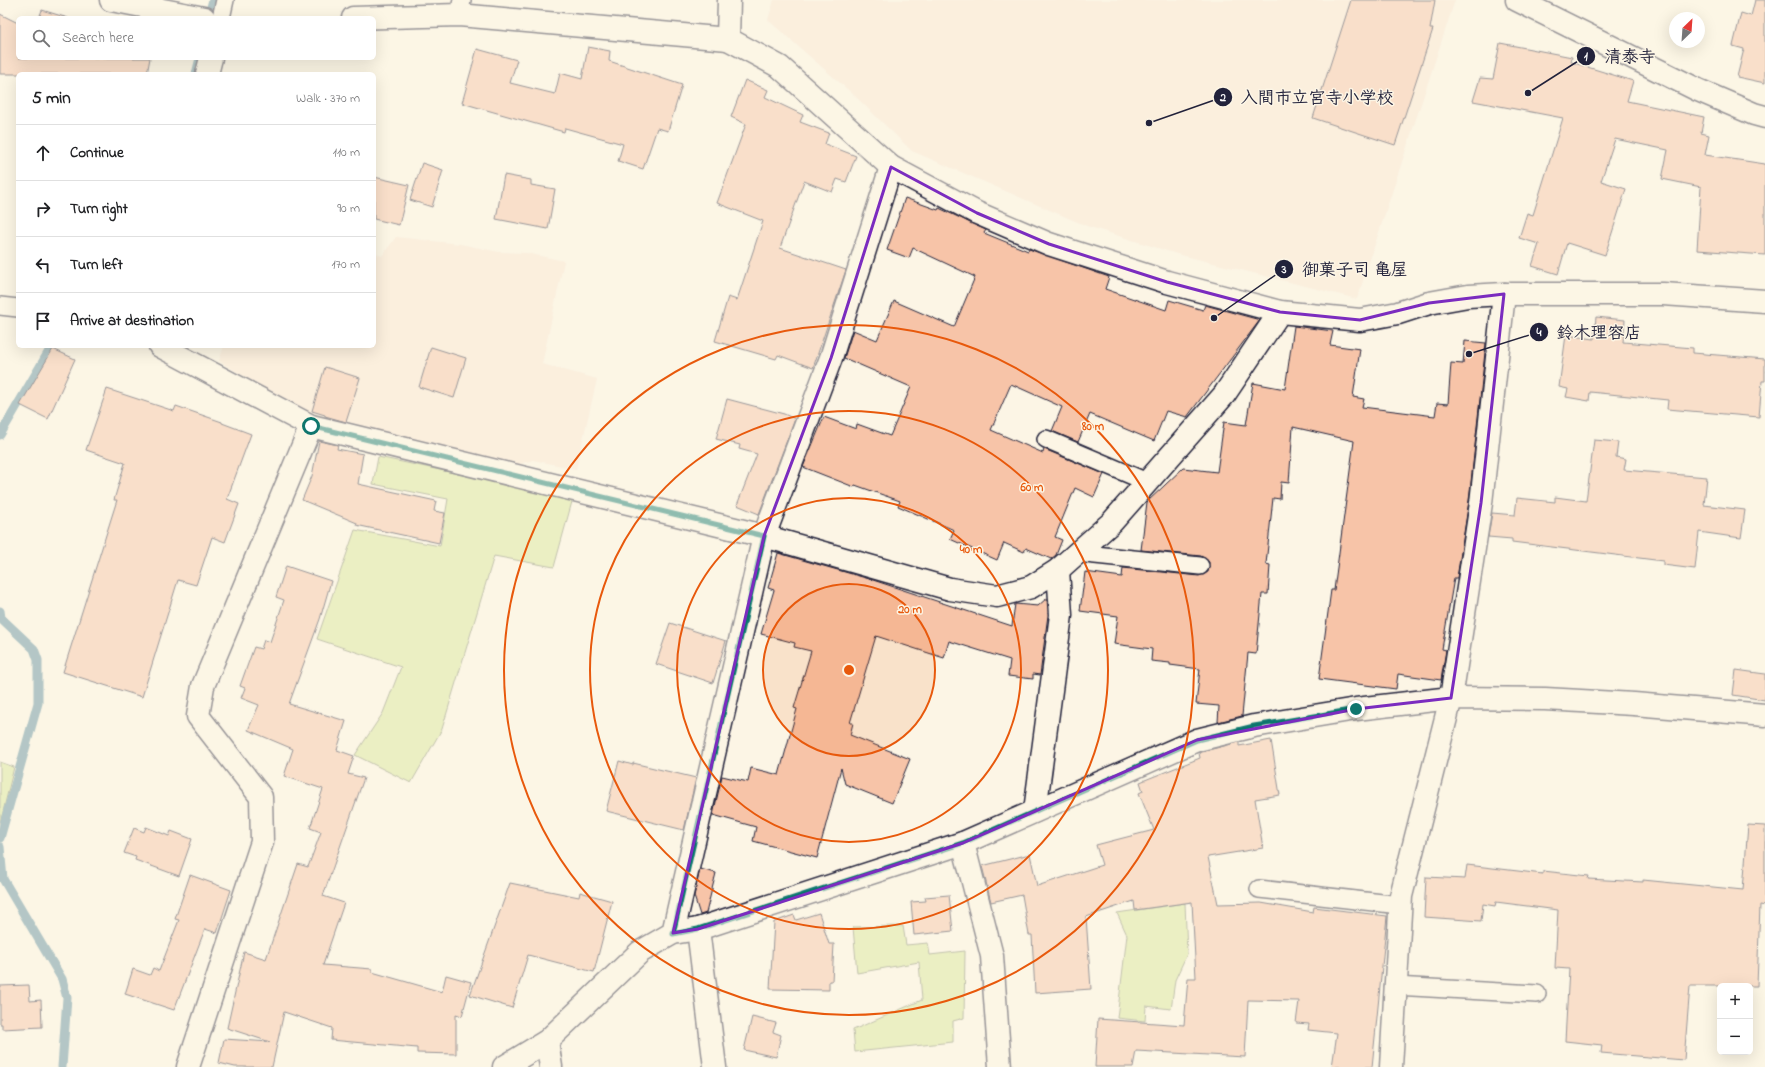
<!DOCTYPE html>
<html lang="en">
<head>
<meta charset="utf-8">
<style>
  :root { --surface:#fff; --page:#f2f2f2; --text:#202124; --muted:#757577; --line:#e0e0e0 }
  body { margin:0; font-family:"Indie Flower","Klee One",sans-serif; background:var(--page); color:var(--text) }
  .controls { position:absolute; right:12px; bottom:12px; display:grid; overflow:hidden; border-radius:6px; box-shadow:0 4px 16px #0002 }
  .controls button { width:36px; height:36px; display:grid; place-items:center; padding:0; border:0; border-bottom:1px solid var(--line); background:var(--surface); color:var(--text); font:20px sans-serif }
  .compass { position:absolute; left:1669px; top:12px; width:36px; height:36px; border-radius:50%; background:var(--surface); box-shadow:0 4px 16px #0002; rotate:25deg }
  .stop { position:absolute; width:12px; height:12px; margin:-9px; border:3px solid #0f766e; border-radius:50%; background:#fff }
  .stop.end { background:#0f766e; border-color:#fff; box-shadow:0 1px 4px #0008 }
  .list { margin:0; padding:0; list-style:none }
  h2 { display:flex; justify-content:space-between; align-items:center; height:52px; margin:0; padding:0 16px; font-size:17px }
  h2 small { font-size:13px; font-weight:400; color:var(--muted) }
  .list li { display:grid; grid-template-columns:26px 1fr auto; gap:12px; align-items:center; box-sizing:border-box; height:56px; padding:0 16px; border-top:1px solid var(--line) }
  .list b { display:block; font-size:15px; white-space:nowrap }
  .list em { font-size:13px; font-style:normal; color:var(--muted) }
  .icon { flex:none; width:22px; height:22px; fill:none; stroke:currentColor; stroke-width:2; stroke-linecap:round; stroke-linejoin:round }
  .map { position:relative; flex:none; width:1765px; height:1067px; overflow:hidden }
  .search { position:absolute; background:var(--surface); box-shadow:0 4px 16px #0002; left:16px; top:16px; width:360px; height:44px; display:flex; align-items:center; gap:10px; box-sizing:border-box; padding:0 14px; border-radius:6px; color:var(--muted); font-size:15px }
  .panel { position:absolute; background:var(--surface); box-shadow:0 4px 16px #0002; left:16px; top:72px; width:360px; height:276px; border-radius:6px }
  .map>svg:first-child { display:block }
  .built { fill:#fae6d3 }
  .green { fill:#d8e79a; stroke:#7d846a }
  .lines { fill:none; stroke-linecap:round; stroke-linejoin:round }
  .stream { stroke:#5d8d9f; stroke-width:9 }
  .building { fill:#f7c4a8; stroke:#22223b }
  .service-casing { stroke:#22223b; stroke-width:20 }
  .minor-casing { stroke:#22223b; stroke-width:25 }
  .tertiary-casing { stroke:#22223b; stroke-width:25 }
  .secondary-casing { stroke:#22223b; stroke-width:25 }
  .service { stroke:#fcf5e5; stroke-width:17 }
  .minor { stroke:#fcf5e5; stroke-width:22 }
  .tertiary { stroke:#fcf5e5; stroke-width:22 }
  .secondary { stroke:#fcf5e5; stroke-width:22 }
  .route { stroke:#0f766e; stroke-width:5 }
  .marked { fill:none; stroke:#7b2cbf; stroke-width:3; stroke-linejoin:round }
  .ring { fill:none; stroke:#e8590c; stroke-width:2 }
  .centre { fill:#e8590c; stroke:#fcf5e5; stroke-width:2 }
  .ring-label { font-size:12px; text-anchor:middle; font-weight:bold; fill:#e8590c; stroke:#fcf5e5; stroke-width:3; stroke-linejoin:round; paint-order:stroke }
  .leader { fill:none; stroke:#22223b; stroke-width:1.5 }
  .callout-dot { fill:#22223b; stroke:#fcf5e5; stroke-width:1.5 }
  .mark-label { font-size:12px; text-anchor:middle; font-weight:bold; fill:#fff }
  .callout-label { font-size:17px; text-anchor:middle; font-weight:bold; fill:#22223b; stroke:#fcf5e5; stroke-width:3; stroke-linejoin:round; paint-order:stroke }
</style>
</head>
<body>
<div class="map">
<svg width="1765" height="1067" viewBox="0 0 1765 1067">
  <rect width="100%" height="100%" fill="#fcf5e5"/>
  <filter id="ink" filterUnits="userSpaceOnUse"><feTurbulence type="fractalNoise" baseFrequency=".025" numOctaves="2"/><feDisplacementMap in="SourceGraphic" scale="8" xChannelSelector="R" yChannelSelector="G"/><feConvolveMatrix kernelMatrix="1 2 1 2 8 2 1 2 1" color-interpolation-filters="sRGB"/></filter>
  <g filter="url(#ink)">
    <!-- built -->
    <g class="built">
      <path d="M774,0H1455L1357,299L1177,254L1087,226L912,151L854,95L768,20Z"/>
      <path d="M396,237L460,244L499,252L526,253L564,261L542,364L597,379L576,469L533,460L509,467L315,419L219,361L224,346H374V253L382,256Z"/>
    </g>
    <!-- green -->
    <g class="green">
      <path d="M378,457L573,498L554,567L494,556L442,729L411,783L355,755L383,713L401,667L317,639L355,530L440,546L448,499L373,484Z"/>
      <path d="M0,762L14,767L0,824Z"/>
      <path d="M1185,903L1187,954L1175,980L1171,1009L1146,1006L1145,1021L1117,1018L1127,935L1117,913Z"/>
      <path d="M903,926L906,945L928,943L930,955L965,951L964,1018L953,1021V1042L855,1052L853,1030L922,1000L919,962L857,973L853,927Z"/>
    </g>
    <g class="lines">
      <!-- stream -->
      <g class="stream">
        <path d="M208,18L213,0"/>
        <path d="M196,74L200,58"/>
        <path d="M0,435L52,346"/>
        <path d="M0,611L1,618L34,649L38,660V703L0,838"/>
        <path d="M0,847L3,879L62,979L67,998L62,1067"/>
      </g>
    </g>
    <!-- building -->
    <g class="building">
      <path d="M1351,0H1435L1430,29H1433L1395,145L1313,118Z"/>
      <path d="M1755,0H1765V83L1737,77L1744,49L1733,46L1741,13L1751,16Z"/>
      <path d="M42,10L68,18H39Z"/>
      <path d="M0,14L18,23V58H150L147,74H0Z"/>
      <path d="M1500,43L1572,57L1571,62L1633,81L1627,101L1704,117L1701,133L1709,135L1705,155L1765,164V255L1697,250L1701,187L1662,179L1668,150L1615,139L1601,181L1626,189L1605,255L1567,243L1558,274L1532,266L1539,244L1519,238L1527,213L1533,215L1563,118L1473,101L1480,78L1493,79Z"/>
      <path d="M588,47L610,51L609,61L682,85L668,131L657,128L643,169L618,161L623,144L565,128L564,132L462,103L477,49L517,60L510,83L555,94L560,73L582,79Z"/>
      <path d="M745,80L768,90L765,97L803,115L800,122L829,133L825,144L856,156L846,182L837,179L832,192L804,181L780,248L846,270L813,368L778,355L776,359L715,341L728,297L737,300L763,221L717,203L746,124L731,117Z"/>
      <path d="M422,163L443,170L432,207L410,200Z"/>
      <path d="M504,175L531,180V185L555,189L548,229L496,219Z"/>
      <path d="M374,177L409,185L399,225L374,219Z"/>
      <path d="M905,198L938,210L939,208L986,230L984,233L1028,251L1029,249L1109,277L1105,289L1166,310L1169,300L1203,310L1205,305L1260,320L1187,417L1166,411L1154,441L1090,414L1078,442L1052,431L1062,407L1011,384L991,430L1043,453L1044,449L1104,474L1094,497L1075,488L1055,537L1062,540L1056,555L1051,559L1026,548L1024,552L1004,543L997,560L950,539L954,530L898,506L900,501L855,485L854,487L803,467L824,417L856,429L857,424L890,436L911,387L844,358L853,330L877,340L894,301L954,327L975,277L913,248L909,258L887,250Z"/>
      <path d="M1596,317L1625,320L1623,342L1693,348V353L1765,359V381H1762L1759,417L1667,409L1668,400L1590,392L1589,401L1566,397L1568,389L1559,387L1566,335L1594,339Z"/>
      <path d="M1294,326L1333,331L1330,345L1360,349L1353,397L1364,399L1362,407L1435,416L1437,403L1448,404L1451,363L1463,364L1465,341L1486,343L1469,501L1457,578H1454L1442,649L1446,650L1441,680L1398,674L1396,689L1319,679L1331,590H1334L1354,441L1293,427L1289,483L1281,482L1280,499L1273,498L1266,564L1270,565L1268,594H1262L1256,654L1248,653L1242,716L1218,722L1219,706L1196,704L1200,669L1170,665V663L1151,661L1152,649L1114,644L1118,616L1080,611L1085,572L1122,577L1123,568L1199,576L1208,572L1209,562L1201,556L1141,550L1147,502L1183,468L1217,472L1224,422L1246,425L1253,383L1285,389Z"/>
      <path d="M431,347L466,358L454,398L419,387Z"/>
      <path d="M53,349L75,359L48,419L20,405Z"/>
      <path d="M325,367L360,378L346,422L325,416V415L312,411Z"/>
      <path d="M107,389L174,411L176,406L222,422V423L251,434L227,499L239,504L225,542L212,537L196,585L178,580L142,697L63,672L117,500H114L125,463L86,450Z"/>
      <path d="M727,399L784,414L795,419L759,514L737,505L757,454L739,449L740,445L716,439Z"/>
      <path d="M1594,440L1618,442L1616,457L1626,459L1624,470L1707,477L1704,505L1745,510L1741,538L1699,532L1695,569L1663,565V561L1512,542V539L1488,537L1492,513L1515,515L1517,498L1555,502V497L1586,501Z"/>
      <path d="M319,441L338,445L337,449L363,454L358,484L436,501L434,511L445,513L439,543L356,525L357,523L302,500L312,476Z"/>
      <path d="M778,553L873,580L1012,626L1015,604L1038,606L1047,598L1048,615L1040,675L1033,674V679L1008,676L1010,660L949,641L944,658L876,636L850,723H853L850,735L910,759L892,803L845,784L841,768L817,858L753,841L756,827L713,815L722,776L748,782L751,768L779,775L797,709L794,708L811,651L794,647L795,643L761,634L774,590L768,588Z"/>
      <path d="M286,566L331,581L320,619L289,704L346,721L337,750L354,756L348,774L364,778L323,896L344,903L323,965L372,969V972L442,992L446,975L471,982L462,1016L456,1014V1054L417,1053V1048L331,1040L332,1028L284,1012L272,1067H235L219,1063L224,1039L270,1042L227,1028L244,952L266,959L298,864L308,867L321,832L310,828L323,789L284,776L293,749L248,730L259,705L241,698L245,688L240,686L254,647L261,649L264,640L270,642L284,600L276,597Z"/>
      <path d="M670,623L726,641L713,683L656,664Z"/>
      <path d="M1736,670L1765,674V700L1733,695Z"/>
      <path d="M1271,740L1280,795L1255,799L1263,848L1208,857L1218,904L1261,903L1313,912L1314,907L1387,916L1372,1067H1332L1337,1033L1308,1030L1309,1024L1296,1023L1299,1001L1248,1000L1245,1057L1136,1051L1133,1067H1095L1098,1019L1184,1025L1188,978H1196L1192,902L1135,910L1134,901L1086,917L1091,989L1035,993L1032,935H1029L1022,895L991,902L982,866L1030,854L1037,886L1102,865L1096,845L1154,830L1139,793L1143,791L1140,782L1200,758L1199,753L1201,752L1239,742V746Z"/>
      <path d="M619,761L633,765V763L696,778L684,830L606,811Z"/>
      <path d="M1748,825L1765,826V906L1760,905L1757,986H1690L1684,1060L1601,1053L1602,1045L1565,1041L1569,969L1555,968L1558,910L1496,902L1495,906L1483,904L1481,921L1424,917L1426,877L1465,879L1467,865L1543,874V871L1589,876L1588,879L1643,882V880L1743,890Z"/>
      <path d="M146,827L169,836L171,831L192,839L179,876L135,860L136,857L124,853L134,828L144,832Z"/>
      <path d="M700,869L716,873L706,913L700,915L694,896Z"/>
      <path d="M190,875L231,890L217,933L205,929L174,1010L125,994L133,969L150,975L153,968L159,971L179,920L175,919Z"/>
      <path d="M510,883L579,897L580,892L612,901L594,972L528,955L512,1008L470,995Z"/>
      <path d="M949,895L953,931L914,935L911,902L926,901L925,897Z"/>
      <path d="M819,913L829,944H834L832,981H829V990L770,989L774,922L794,915L796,920Z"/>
      <path d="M29,985L30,1001L41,1000L42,1027L2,1029V1024H0V986Z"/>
      <path d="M752,1017L776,1023L773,1032L781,1035L776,1057L744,1050Z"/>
    </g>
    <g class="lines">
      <defs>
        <g id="service">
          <path d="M459,15L462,0"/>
          <path d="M221,18L225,0"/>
          <path d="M0,306L18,308"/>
          <path d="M1046,439L1147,482"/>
          <path d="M1076,553L1200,566"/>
          <path d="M1259,889L1400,905"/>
          <path d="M1395,986L1537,994"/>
        </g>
        <g id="minor">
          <path d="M207,74L211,58"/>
          <path d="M160,346L311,426L764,536L950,589L997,596L1031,587L1058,570L1112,522L1224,395L1280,312"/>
          <path d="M1035,811L1061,615L1058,570"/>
          <path d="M963,843L992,956L1000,1067"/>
          <path d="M698,929L715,1067"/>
          <path d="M673,933L764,536L831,358L891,167"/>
          <path d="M547,1041L551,1067"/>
          <path d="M188,1067L262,842L261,797L198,716L203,686L311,426"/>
          <path d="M504,1067L547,1041L640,952L673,933L698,929L963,843L1197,740L1254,726L1356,709L1451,698L1545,699L1634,704L1765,715"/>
          <path d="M1391,1067L1401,896L1451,698L1481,503L1504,294"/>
        </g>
        <g id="tertiary">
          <path d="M111,0L204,18"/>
          <path d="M353,18L459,15L728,39L729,0"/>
          <path d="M728,39L780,67L891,167L977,213L1049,244L1167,282L1280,312L1360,320L1398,313L1429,303L1468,296L1504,294H1663L1765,301"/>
        </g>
        <path id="secondary" d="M1517,0L1698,90L1754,114L1765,117"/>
      </defs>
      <!-- service casing -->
      <use href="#service" class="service-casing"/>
      <!-- minor casing -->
      <use href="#minor" class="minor-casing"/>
      <!-- tertiary casing -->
      <use href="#tertiary" class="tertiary-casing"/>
      <!-- secondary casing -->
      <use href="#secondary" class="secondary-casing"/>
      <!-- service -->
      <use href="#service" class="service"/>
      <!-- minor -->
      <use href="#minor" class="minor"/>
      <!-- tertiary -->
      <use href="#tertiary" class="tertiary"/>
      <!-- secondary -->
      <use href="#secondary" class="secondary"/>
    </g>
  </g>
  <g class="lines" filter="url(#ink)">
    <!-- route -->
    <path class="route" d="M311,426L764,536L673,934L698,929L963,843L1197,740L1254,726L1356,709"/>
  </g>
  <!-- marked area -->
  <path d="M0 0H1765V1067H0ZM891,167L977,213L1049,244L1167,282L1280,312L1360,320L1429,303L1504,294L1481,503L1451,698L1356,709L1197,740L963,843L698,929L673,933L764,536L831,358Z" fill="#fcf5e5" fill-opacity=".55" fill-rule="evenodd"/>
  <path class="marked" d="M891,167L977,213L1049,244L1167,282L1280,312L1360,320L1429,303L1504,294L1481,503L1451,698L1356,709L1197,740L963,843L698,929L673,933L764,536L831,358Z"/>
  <!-- distance rings -->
  <circle cx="849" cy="670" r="86" fill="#e8590c" fill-opacity=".12"/>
  <g class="ring">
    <circle cx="849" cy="670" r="86"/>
    <circle cx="849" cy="670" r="172"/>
    <circle cx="849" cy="670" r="259"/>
    <circle cx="849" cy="670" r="345"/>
  </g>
  <circle cx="849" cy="670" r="6" class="centre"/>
  <g class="ring-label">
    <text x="1093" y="430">80 m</text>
    <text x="1032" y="491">60 m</text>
    <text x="971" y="553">40 m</text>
    <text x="910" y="613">20 m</text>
  </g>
  <!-- callouts -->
  <path class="leader" d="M1528 93L1586 56M1149 123L1223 97M1214 318L1284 269M1469 354L1539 332"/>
  <g class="callout-dot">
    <circle cx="1528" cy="93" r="4"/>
    <circle cx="1149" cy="123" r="4"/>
    <circle cx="1214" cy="318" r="4"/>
    <circle cx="1469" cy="354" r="4"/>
    <circle cx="1586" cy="56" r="10"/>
    <circle cx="1223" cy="97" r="10"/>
    <circle cx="1284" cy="269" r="10"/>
    <circle cx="1539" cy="332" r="10"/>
  </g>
  <g class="mark-label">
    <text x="1586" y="60">1</text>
    <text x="1223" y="101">2</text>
    <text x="1284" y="273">3</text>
    <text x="1539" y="336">4</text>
  </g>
  <g class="callout-label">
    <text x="1630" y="62">清泰寺</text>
    <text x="1317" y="103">入間市立宮寺小学校</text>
    <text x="1355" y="275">御菓子司 亀屋</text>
    <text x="1599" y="338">鈴木理容店</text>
  </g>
</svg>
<div class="controls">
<button>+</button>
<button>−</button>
</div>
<svg class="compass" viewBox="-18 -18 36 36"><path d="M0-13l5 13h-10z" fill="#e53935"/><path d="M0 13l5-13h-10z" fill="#757577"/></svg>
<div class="stop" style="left:311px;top:426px"></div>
<div class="stop end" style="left:1356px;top:709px"></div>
<div class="search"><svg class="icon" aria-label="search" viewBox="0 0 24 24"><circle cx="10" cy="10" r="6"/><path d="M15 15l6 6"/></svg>Search here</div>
<section class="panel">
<h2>5 min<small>Walk · 370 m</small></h2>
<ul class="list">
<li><svg class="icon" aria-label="ahead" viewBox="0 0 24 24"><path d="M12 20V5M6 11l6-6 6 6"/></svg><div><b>Continue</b></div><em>110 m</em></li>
<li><svg class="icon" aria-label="right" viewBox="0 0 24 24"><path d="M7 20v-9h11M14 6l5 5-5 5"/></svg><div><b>Turn right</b></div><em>90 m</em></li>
<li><svg class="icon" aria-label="left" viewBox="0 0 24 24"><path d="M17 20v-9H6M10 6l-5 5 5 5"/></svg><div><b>Turn left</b></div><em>170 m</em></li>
<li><svg class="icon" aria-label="arrive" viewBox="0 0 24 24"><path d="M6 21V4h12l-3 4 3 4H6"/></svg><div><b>Arrive at destination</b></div></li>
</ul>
</section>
</div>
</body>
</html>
